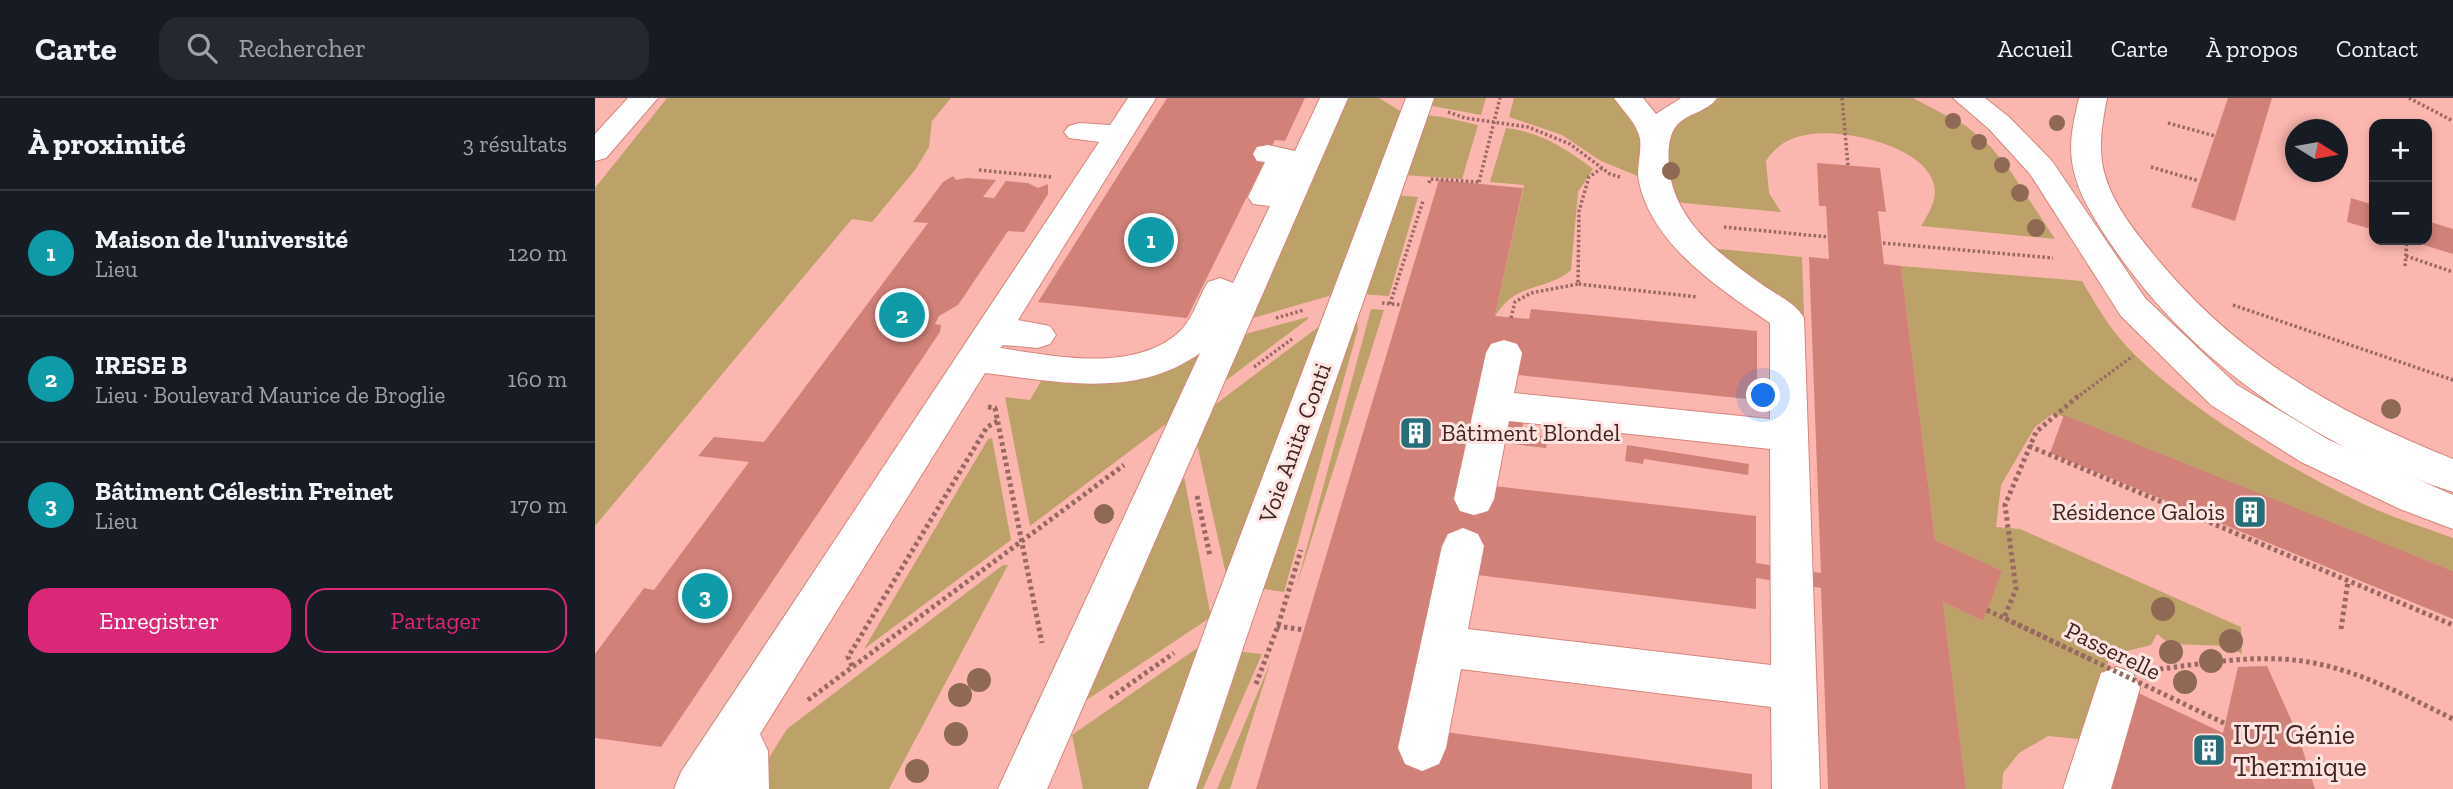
<!DOCTYPE html>
<html lang="fr">
<head>
<meta charset="utf-8">
<style>
  :root { --surface:#171b24; --page:#242831; --text:#f1f3f6; --muted:#9ea1a6; --line:#363941; --accent:#db2777 }
  body { margin:0; font-family:"Zilla Slab",serif; background:var(--page); color:var(--text) }
  .controls { position:absolute; right:21px; top:21px; display:grid; overflow:hidden; border-radius:14px; box-shadow:0 4px 10px #0003 }
  .controls button { width:63px; height:63px; display:grid; place-items:center; padding:0; border:0; border-bottom:2px solid var(--line); background:var(--surface); color:var(--text); font:35px sans-serif }
  .compass { position:absolute; left:1690px; top:21px; width:63px; height:63px; border-radius:50%; background:var(--surface); box-shadow:0 4px 10px #0003; rotate:101deg }
  .you { position:absolute; left:1169px; top:298px; width:24px; height:24px; margin:-18px; border:5px solid #fff; border-radius:50%; background:#1a73e8; box-shadow:0 0 0 10px #1a73e833 }
  .badge { display:grid; place-items:center; width:46px; height:46px; border-radius:50%; background:var(--accent); color:#fff; font-size:23px; font-weight:700 }
  .pin { position:absolute; translate:-50% -50%; border:4px solid #fff; box-shadow:0 2px 7px #0006 }
  .list { margin:0; padding:0; list-style:none }
  h2 { display:flex; justify-content:space-between; align-items:center; height:91px; margin:0; padding:0 28px; font-size:30px }
  h2 small { font-size:23px; font-weight:400; color:var(--muted) }
  .list li { display:grid; grid-template-columns:46px 1fr auto; gap:21px; align-items:center; box-sizing:border-box; height:126px; padding:0 28px; border-top:2px solid var(--line) }
  .list b { display:block; font-size:26px; white-space:nowrap }
  .list p { margin:0; font-size:23px; white-space:nowrap; color:var(--muted) }
  .list em { font-size:23px; font-style:normal; color:var(--muted) }
  .actions { display:flex; gap:14px; padding:21px 28px }
  .actions a { flex:1; padding:16px 0; border:2px solid var(--accent); border-radius:21px; text-align:center; font-size:24px; color:var(--accent) }
  .actions .main { background:var(--accent); color:#fff }
  .icon { flex:none; width:38px; height:38px; fill:none; stroke:currentColor; stroke-width:2; stroke-linecap:round; stroke-linejoin:round }
  .map { position:relative; flex:none; width:1858px; height:691px; overflow:hidden }
  header { display:flex; align-items:center; gap:42px; box-sizing:border-box; height:98px; padding:0 35px; background:var(--surface); border-bottom:2px solid var(--line) }
  header strong { font-size:33px }
  nav { display:flex; gap:38px; margin-inline-start:auto; font-size:24px }
  .search { width:490px; height:63px; background:var(--page); display:flex; align-items:center; gap:18px; box-sizing:border-box; padding:0 24px; border-radius:21px; color:var(--muted); font-size:26px }
  main { display:flex }
  aside { flex:1; background:var(--surface) }
  .map>svg:first-child { display:block }
  .green { fill:#bca268 }
  .building { fill:#d18178 }
  .lines { fill:none; stroke-linecap:round; stroke-linejoin:round }
  .minor-casing { stroke:#d5857c; stroke-width:2 }
  .path-far1 { stroke:#996863; stroke-width:3.5; stroke-dasharray:2.5 2.5; stroke-linecap:butt }
  .path { stroke:#996863; stroke-width:5; stroke-dasharray:3.5 3.5; stroke-linecap:butt }
  .minor { fill:#fff; fill-rule:evenodd }
  .path-bridge { stroke:#996863; stroke-width:5; stroke-dasharray:3.5 3.5; stroke-linecap:butt }
  .tree { fill:#8f6953 }
  .labels { text-anchor:middle; stroke-width:6; stroke-linejoin:round; paint-order:stroke }
  .poi-label { font-size:24px; fill:#442421; stroke:#ffe4e1; text-anchor:start }
  .street-label { font-size:24px; fill:#442421; stroke:#ffe4e1 }
  .near-poi-label { font-size:28px; fill:#442421; stroke:#ffe4e1; text-anchor:start }
</style>
</head>
<body>
<header>
<strong>Carte</strong>
<div class="search"><svg class="icon" aria-label="search" viewBox="0 0 24 24"><circle cx="10" cy="10" r="6"/><path d="M15 15l6 6"/></svg>Rechercher</div>
<nav><a>Accueil</a><a>Carte</a><a>À propos</a><a>Contact</a></nav>
</header>
<main>
<aside>
<h2>À proximité<small>3 résultats</small></h2>
<ul class="list">
<li><span class="badge" style="background:#0f9aa8">1</span><div><b>Maison de l'université</b><p>Lieu</p></div><em>120 m</em></li>
<li><span class="badge" style="background:#0f9aa8">2</span><div><b>IRESE B</b><p>Lieu · Boulevard Maurice de Broglie</p></div><em>160 m</em></li>
<li><span class="badge" style="background:#0f9aa8">3</span><div><b>Bâtiment Célestin Freinet</b><p>Lieu</p></div><em>170 m</em></li>
</ul>
<div class="actions"><a class="main">Enregistrer</a><a>Partager</a></div>
</aside>
<div class="map">
<svg width="1858" height="691" viewBox="0 0 1858 691">
  <rect width="100%" height="100%" fill="#fbb7af"/>
  <!-- green -->
  <g class="green">
    <path d="M72,0H356L337,23L334,49L320,72L277,124L257,121L0,428V90Z"/>
    <path d="M749,0H784L810,16L744,195L651,222Z"/>
    <path d="M834,0H891L886,17L831,7Z"/>
    <path d="M919,0H1020C1047,29 1047,41 1045,79L1006,63L967,37L914,19Z"/>
    <path d="M1119,0H1318L1371,28L1396,49L1416,74L1460,141L1326,128C1332,118 1340,106 1340,93C1338,48 1245,29 1211,37C1193,40 1181,48 1171,63L1174,95L1186,114L1078,104C1068,41 1064,35 1119,0Z"/>
    <path d="M828,17L848,19L883,27L867,81L808,77Z"/>
    <path d="M911,30C945,34 971,50 998,71L983,94L976,172C950,194 922,183 900,218L929,87L895,84Z"/>
    <path d="M800,97L823,99L794,198L765,196Z"/>
    <path d="M1114,150L1207,159L1209,217L1159,188Z"/>
    <path d="M1306,168L1487,183C1502,209 1518,236 1540,257C1598,313 1686,366 1758,401C1790,417 1825,428 1858,440V473L1459,315L1440,329L1406,387L1401,429L1425,431L1646,529L1647,556L1633,548L1575,546L1562,536L1556,547L1516,557L1484,641L1453,638L1424,655L1408,675L1407,691H1371L1348,504L1388,523L1406,473L1340,442Z"/>
    <path d="M776,211L789,212L701,490Z"/>
    <path d="M713,219V221L629,284L643,238Z"/>
    <path d="M757,221L762,223L763,231L689,494L662,490Z"/>
    <path d="M730,224L634,490L600,337L609,315Z"/>
    <path d="M610,243L583,317L435,428L410,299L435,302L449,278C484,281 525,290 558,276C576,268 593,254 610,243Z"/>
    <path d="M397,340L416,442L269,551L393,341Z"/>
    <path d="M587,368L616,519L481,609Z"/>
    <path d="M408,467H413L294,691H171L170,666L192,631Z"/>
    <path d="M608,546L561,691H488L477,637Z"/>
    <path d="M639,553L667,556L608,691H591Z"/>
    <path d="M676,563L635,691H622Z"/>
  </g>
  <!-- building -->
  <g class="building">
    <path d="M572,0H710L690,43L680,42L592,220L443,204Z"/>
    <path d="M1633,0H1677L1640,123L1596,109Z"/>
    <path d="M1222,65L1285,70L1291,114L1283,113L1289,166L1306,168L1340,442L1407,473L1388,523L1348,504L1371,691H1233L1226,490L1161,480V511L882,477L850,634L1157,676V691H661L844,82L928,90L900,218L934,221L936,211L1162,233V302L923,277L927,257L892,253L860,398L899,388L1161,418V465L1226,475L1214,159L1234,161L1231,108H1224Z"/>
    <path d="M358,78L361,82L371,80L401,82L388,99L399,100L411,83L433,85L443,90L453,86V96L429,134L413,133L363,207L344,218L340,226L346,227L345,234L66,649L0,640V556L49,490L59,492L154,364L103,358L119,339L169,344L330,129L333,125L318,124L348,84Z"/>
    <path d="M1756,100L1779,107V132L1752,124Z"/>
    <path d="M1832,123L1858,131V156L1813,142H1832Z"/>
    <path d="M1469,317L1858,473V521L1455,355Z"/>
    <path d="M914,320L929,321L926,336L953,339L951,350L909,345Z"/>
    <path d="M1032,347L1154,366L1153,377L1049,361L1048,366L1030,363Z"/>
    <path d="M1672,568L1703,637L1720,691H1509L1535,591L1628,635L1643,569Z"/>
  </g>
  <g class="lines">
    <defs>
      <g id="minor">
        <path d="M33,0H63L11,60L0,63V36Z"/>
        <path d="M533,0H561L423,222L455,228L461,237L455,246L443,250L408,247L405,250C461,258 537,275 583,235C598,222 603,200 613,184L625,180L638,185L675,108L658,106L653,99L670,64L662,63L658,56L662,49L673,47L700,53L725,0H753L452,691H403L605,255C542,301 463,284 390,275L165,636L173,653L174,691H79L86,674L504,44L474,40L469,34L474,28L484,25L515,27Z"/>
        <path d="M811,0H839L657,523L601,691H553L613,523Z"/>
        <path d="M1019,0H1048L1061,16L1086,0H1122C1112,15 1089,15 1079,31C1073,42 1073,56 1074,68C1078,124 1129,160 1172,190C1186,199 1201,206 1209,220L1225,691H1177L1176,609L866,571L851,650L844,666L827,673L810,666L803,650L847,448L853,436L868,430L883,436L889,448L873,531L1176,567L1175,351L914,323L899,401L893,413L879,417L865,413L859,401L891,255L896,246L909,242L922,246L927,255L919,295L1175,321V225C1125,191 1058,148 1044,84C1041,70 1047,54 1045,41C1042,25 1028,13 1019,0Z"/>
        <path d="M1358,0H1390L1414,19L1457,63L1550,200L1642,287L1734,342L1858,397V431L1805,411L1706,364L1616,307L1526,218L1435,76L1394,31Z"/>
        <path d="M1484,0H1512C1508,21 1504,42 1507,64C1512,97 1534,126 1555,152C1637,255 1737,313 1858,361V394C1722,349 1599,268 1518,149C1501,123 1481,95 1477,63C1474,42 1479,21 1484,0Z"/>
        <path d="M1522,569L1538,575L1545,590L1516,691H1468L1506,575Z"/>
      </g>
    </defs>
    <!-- minor casing -->
    <use href="#minor" class="minor-casing"/>
    <!-- path-far1 -->
    <g class="path-far1">
      <path d="M1247,0L1253,68"/>
      <path d="M1814,0L1858,23"/>
      <path d="M853,14L870,20L933,29L975,46L1015,76L1025,79"/>
      <path d="M1573,25L1620,38"/>
      <path d="M1556,69L1604,83"/>
      <path d="M1007,70L994,79L984,113L983,186L1103,199"/>
      <path d="M384,72L456,79"/>
      <path d="M884,84L905,0"/>
      <path d="M834,85L835,81L884,84"/>
      <path d="M1129,129L1233,139"/>
      <path d="M1288,145L1458,160"/>
      <path d="M1811,158L1858,174"/>
      <path d="M1810,168L1812,142"/>
      <path d="M787,205L807,207"/>
      <path d="M795,206L828,103"/>
      <path d="M1638,207L1858,282"/>
      <path d="M681,220L709,212"/>
      <path d="M916,220L920,204L936,195L983,186"/>
      <path d="M659,269L697,241"/>
      <path d="M1481,300L1538,258"/>
    </g>
    <!-- path -->
    <g class="path">
      <path d="M1483,298L1441,334L1410,407L1421,491L1409,520L1495,561"/>
      <path d="M393,309L400,310L447,545"/>
      <path d="M1434,348L1858,527"/>
      <path d="M602,398L615,458"/>
      <path d="M682,528L709,532"/>
      <path d="M1746,531L1753,483"/>
      <path d="M257,568L253,559L392,329L403,323"/>
      <path d="M1558,572C1613,565 1669,554 1724,566C1771,576 1815,600 1858,621"/>
      <path d="M661,586L683,528L706,452"/>
      <path d="M515,600L579,555"/>
      <path d="M213,602L529,367"/>
    </g>
    <!-- minor -->
    <use href="#minor" class="minor"/>
    <!-- path-bridge -->
    <path class="path-bridge" d="M1392,512L1629,625"/>
  </g>
  <!-- trees -->
  <g class="tree">
    <circle cx="1358" cy="23" r="8"/>
    <circle cx="1462" cy="25" r="8"/>
    <circle cx="1384" cy="44" r="8"/>
    <circle cx="1407" cy="67" r="8"/>
    <circle cx="1076" cy="73" r="9"/>
    <circle cx="1425" cy="95" r="9"/>
    <circle cx="1441" cy="130" r="9"/>
    <circle cx="1796" cy="311" r="10"/>
    <circle cx="509" cy="416" r="10"/>
    <circle cx="1568" cy="511" r="12"/>
    <circle cx="1636" cy="543" r="12"/>
    <circle cx="1576" cy="554" r="12"/>
    <circle cx="1616" cy="563" r="12"/>
    <circle cx="384" cy="582" r="12"/>
    <circle cx="1590" cy="584" r="12"/>
    <circle cx="365" cy="597" r="12"/>
    <circle cx="361" cy="636" r="12"/>
    <circle cx="322" cy="673" r="12"/>
  </g>
  <!-- icons -->
  <defs>
    <symbol id="building-square" viewBox="-11 -11 22 22"><rect x="-9" y="-9" width="18" height="18" rx="4" fill="#256e77" stroke="#ffe4e1"/><path d="M-4-6H4V6H1V3H-1V6H-4ZM-2.5-4.3h1.7v1.8h-1.7ZM.8-4.3h1.7v1.8H.8ZM-2.5-1h1.7V.8h-1.7ZM.8-1h1.7V.8H.8Z" fill="#fff"/></symbol>
  </defs>
  <g fill-rule="evenodd">
    <use href="#building-square" x="802" y="316" width="38" height="38"/>
    <use href="#building-square" x="1636" y="395" width="38" height="38"/>
    <use href="#building-square" x="1595" y="633" width="38" height="38"/>
  </g>
  <g class="labels">
    <!-- poi labels -->
    <g class="poi-label">
      <text x="846" y="343">Bâtiment Blondel</text>
      <text x="1630" y="422" text-anchor="end">Résidence Galois</text>
    </g>
    <!-- street labels -->
    <g class="street-label">
      <text transform="translate(700 345) rotate(-70)" y="8">Voie Anita Conti</text>
      <text transform="translate(1518 553) rotate(26)" y="8">Passerelle</text>
    </g>
    <!-- near-poi labels -->
    <g class="near-poi-label">
      <text x="1638" y="646">IUT Génie<tspan x="1638" dy="32">Thermique</tspan></text>
    </g>
  </g>
</svg>
<div class="controls">
<button>+</button>
<button>−</button>
</div>
<svg class="compass" viewBox="-18 -18 36 36"><path d="M0-13l5 13h-10z" fill="#e53935"/><path d="M0 13l5-13h-10z" fill="#9ea1a6"/></svg>
<div class="you"></div>
<div class="pin badge" style="left:556px;top:142px;background:#0f9aa8">1</div>
<div class="pin badge" style="left:307px;top:217px;background:#0f9aa8">2</div>
<div class="pin badge" style="left:110px;top:498px;background:#0f9aa8">3</div>
</div>
</main>
</body>
</html>
